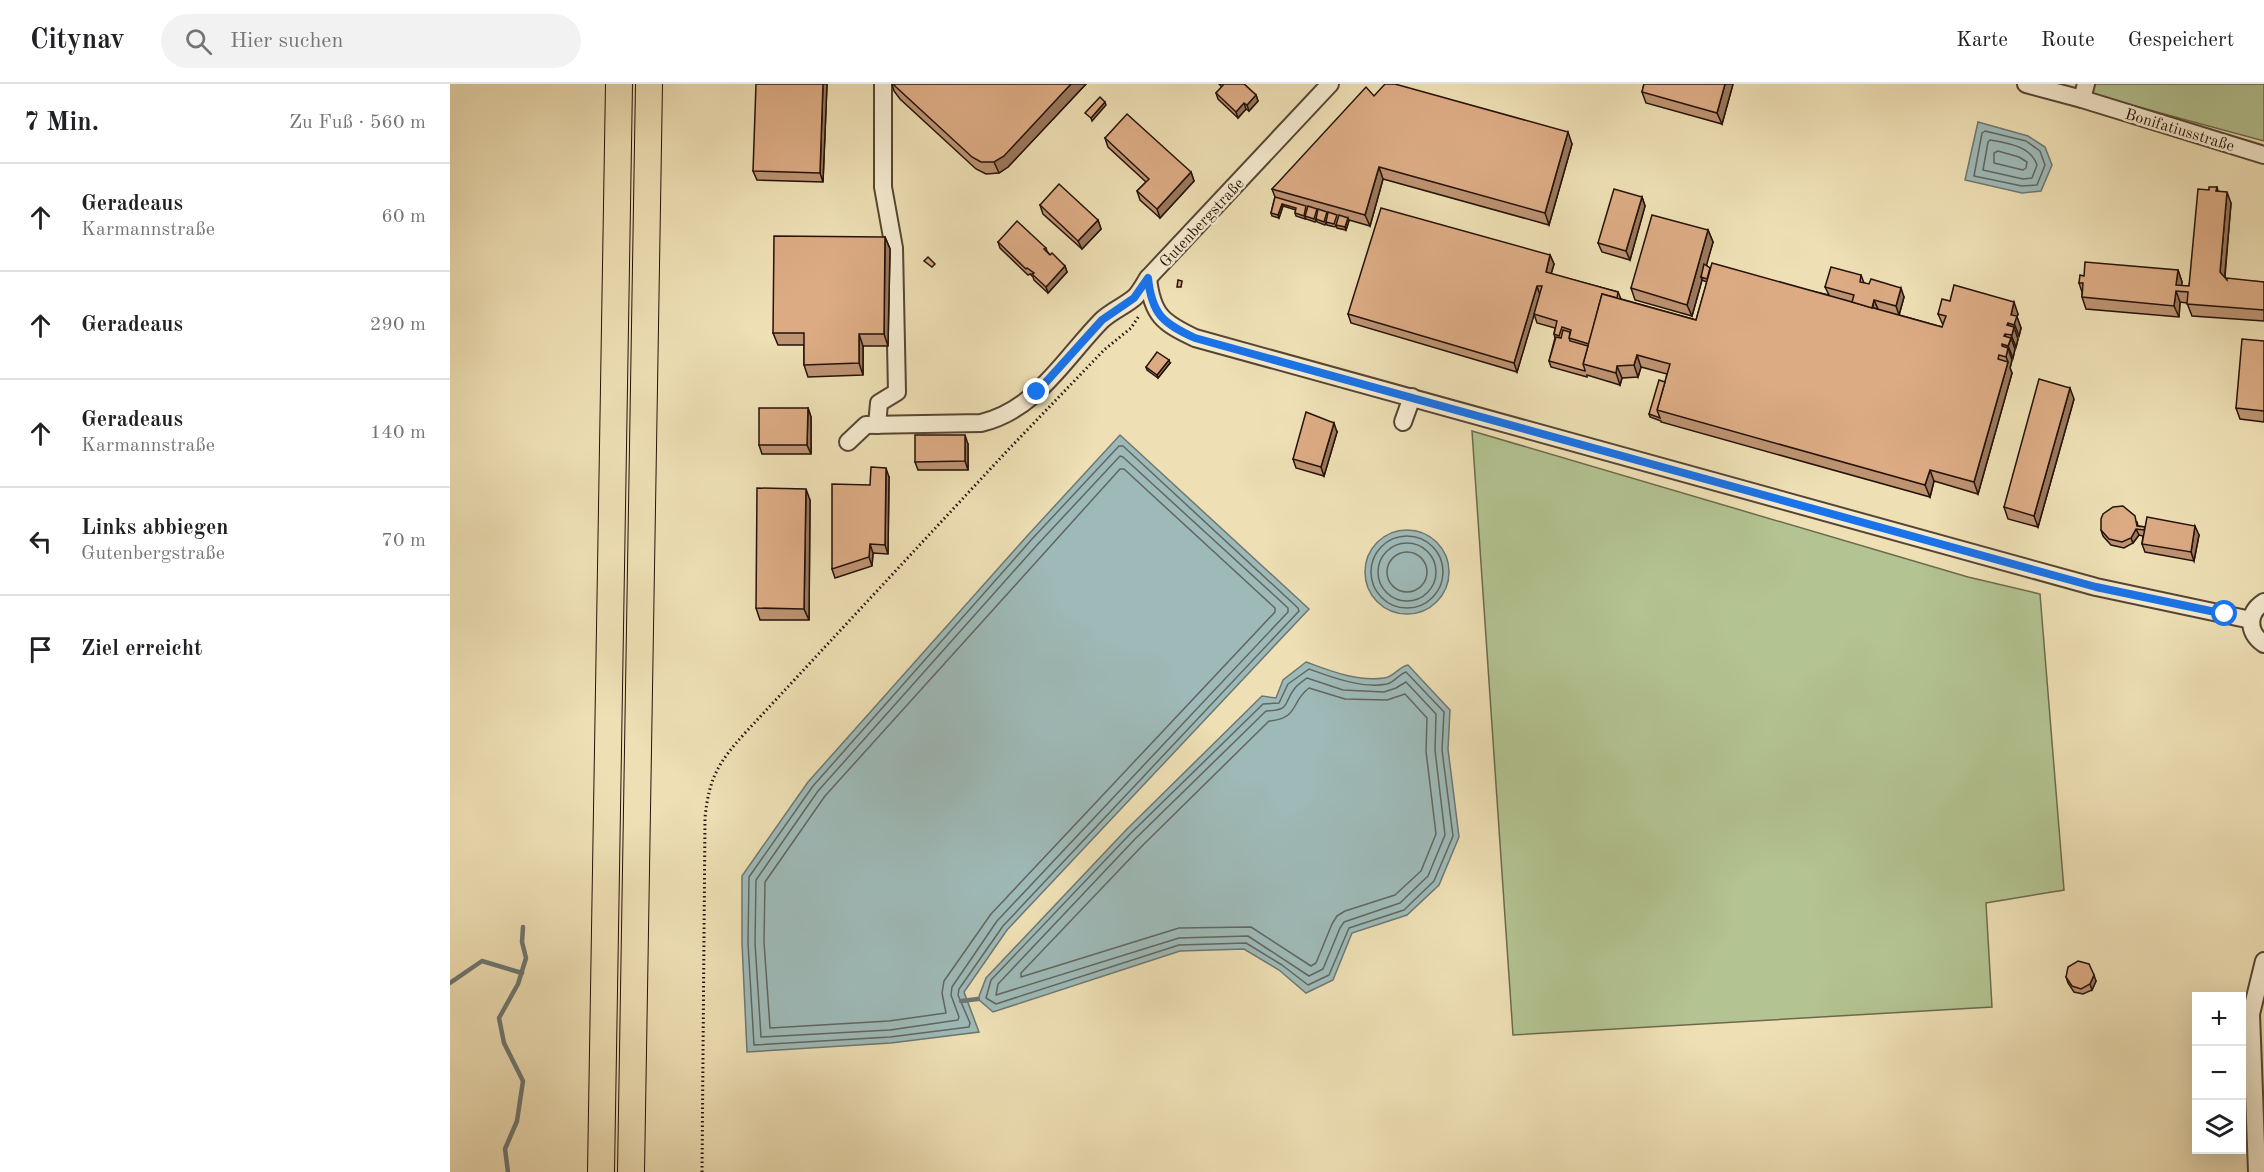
<!DOCTYPE html>
<html lang="de">
<head>
<meta charset="utf-8">
<style>
  :root { --surface:#fff; --page:#f2f2f2; --text:#202124; --muted:#757577; --line:#e0e0e0 }
  body { margin:0; font-family:"Old Standard TT",serif; background:var(--page); color:var(--text) }
  .controls { position:absolute; right:18px; bottom:18px; display:grid; overflow:hidden; border-radius:0px; box-shadow:0 6px 24px #0002 }
  .controls button { width:54px; height:54px; display:grid; place-items:center; padding:0; border:0; border-bottom:2px solid var(--line); background:var(--surface); color:var(--text); font:30px sans-serif }
  .stop { position:absolute; width:18px; height:18px; margin:-14px; border:4px solid #1a73e8; border-radius:50%; background:#fff }
  .stop.end { background:#1a73e8; border-color:#fff; box-shadow:0 2px 6px #0008 }
  .list { margin:0; padding:0; list-style:none }
  h2 { display:flex; justify-content:space-between; align-items:center; height:78px; margin:0; padding:0 24px; font-size:26px }
  h2 small { font-size:20px; font-weight:400; color:var(--muted) }
  .list li { display:grid; grid-template-columns:39px 1fr auto; gap:18px; align-items:center; box-sizing:border-box; height:108px; padding:0 24px; border-top:2px solid var(--line) }
  .list b { display:block; font-size:22px; white-space:nowrap }
  .list p { margin:0; font-size:20px; white-space:nowrap; color:var(--muted) }
  .list em { font-size:20px; font-style:normal; color:var(--muted) }
  .icon { flex:none; width:33px; height:33px; fill:none; stroke:currentColor; stroke-width:2; stroke-linecap:round; stroke-linejoin:round }
  .map { position:relative; flex:none; width:1814px; height:1088px; overflow:hidden }
  header { display:flex; align-items:center; gap:36px; box-sizing:border-box; height:84px; padding:0 30px; background:var(--surface); border-bottom:2px solid var(--line) }
  header strong { font-size:28px }
  nav { display:flex; gap:33px; margin-inline-start:auto; font-size:21px }
  .search { width:420px; height:54px; background:var(--page); display:flex; align-items:center; gap:15px; box-sizing:border-box; padding:0 21px; border-radius:33px; color:var(--muted); font-size:22px }
  main { display:flex }
  aside { flex:1; background:var(--surface) }
  .map>svg:first-child { display:block }
  .green { fill:#b3c391; stroke:#6c6a4d; stroke-width:1.5 }
  .water { fill:#9ebab8; stroke:#6e7772; stroke-width:1.5 }
  .lines { fill:none; stroke-linecap:round; stroke-linejoin:round }
  .shore { stroke:#626660; stroke-width:1.5 }
  .stream { stroke:#6e7772; stroke-width:4.5 }
  .minor-casing { stroke:#574534; stroke-width:20 }
  .highway-casing { stroke:#251209; stroke-width:28 }
  .path { stroke:#251209; stroke-width:3; stroke-dasharray:1.5 3; stroke-linecap:butt }
  .minor { stroke:#f4eace; stroke-width:16 }
  .highway { stroke:#eedfb4; stroke-width:26 }
  .wall { fill:#bd9372; stroke:#251209; stroke-width:1.5 }
  .shaded-wall { fill:#9a785c; stroke:#251209; stroke-width:1.5 }
  .building { fill:#dcab84; stroke:#251209; stroke-width:1.5 }
  .route { stroke:#1a73e8; stroke-width:8 }
  .labels { text-anchor:middle; stroke-width:5; stroke-linejoin:round; paint-order:stroke }
  .street-label { font-size:16px; fill:#251209; stroke:#f4eace }
</style>
</head>
<body>
<header>
<strong>Citynav</strong>
<div class="search"><svg class="icon" aria-label="search" viewBox="0 0 24 24"><circle cx="10" cy="10" r="6"/><path d="M15 15l6 6"/></svg>Hier suchen</div>
<nav><a>Karte</a><a>Route</a><a>Gespeichert</a></nav>
</header>
<main>
<aside>
<h2>7 Min.<small>Zu Fuß · 560 m</small></h2>
<ul class="list">
<li><svg class="icon" aria-label="ahead" viewBox="0 0 24 24"><path d="M12 20V5M6 11l6-6 6 6"/></svg><div><b>Geradeaus</b><p>Karmannstraße</p></div><em>60 m</em></li>
<li><svg class="icon" aria-label="ahead" viewBox="0 0 24 24"><path d="M12 20V5M6 11l6-6 6 6"/></svg><div><b>Geradeaus</b></div><em>290 m</em></li>
<li><svg class="icon" aria-label="ahead" viewBox="0 0 24 24"><path d="M12 20V5M6 11l6-6 6 6"/></svg><div><b>Geradeaus</b><p>Karmannstraße</p></div><em>140 m</em></li>
<li><svg class="icon" aria-label="left" viewBox="0 0 24 24"><path d="M17 20v-9H6M10 6l-5 5 5 5"/></svg><div><b>Links abbiegen</b><p>Gutenbergstraße</p></div><em>70 m</em></li>
<li><svg class="icon" aria-label="arrive" viewBox="0 0 24 24"><path d="M6 21V4h12l-3 4 3 4H6"/></svg><div><b>Ziel erreicht</b></div></li>
</ul>
</aside>
<div class="map">
<svg width="1814" height="1088" viewBox="0 0 1814 1088">
  <rect width="100%" height="100%" fill="#eedfb4"/>
  <filter id="stains"><feTurbulence type="fractalNoise" baseFrequency=".00333" numOctaves="4"/><feColorMatrix values="0 0 0 0 .2 0 0 0 0 .09 0 0 0 0 .02 0 0 0 .5 -.17"/></filter>
  <radialGradient id="worn" r=".72"><stop offset=".6" stop-color="#630" stop-opacity="0"/><stop offset="1" stop-color="#630" stop-opacity=".3"/></radialGradient>
  <!-- green -->
  <g class="green">
    <path d="M1643,0H1814V57L1640,10Z"/>
    <path d="M1022,347L1518,493L1590,510L1614,806L1536,819L1542,923L1063,951Z"/>
  </g>
  <!-- water -->
  <g class="water">
    <path d="M1528,38L1578,52L1595,63L1602,81L1591,107L1572,109L1515,96Z"/>
    <path d="M670,351L859,525L557,846L514,908L529,948L441,959L297,968L292,859V792L358,698L578,451Z"/>
    <circle cx="957" cy="488" r="42"/>
    <path d="M856,578C881,587 907,598 934,594C944,593 948,583 958,581L1000,626L998,665L1009,753L989,801L957,831L902,849L883,896L856,909L829,886L794,865L730,867L543,928L528,915L536,894L676,746L812,612L826,614L833,596Z"/>
  </g>
  <g class="lines">
    <!-- shore -->
    <g class="shore">
      <path d="M1535,47L1576,57L1590,67L1595,81L1587,101L1572,102L1524,92L1532,49Z"/>
      <path d="M1540,56C1557,59 1581,62 1587,81L1582,94L1573,95L1533,86L1538,58Z"/>
      <path d="M1548,67L1569,73L1577,78L1576,84L1573,86L1544,79V69Z"/>
      <path d="M669,362H673L848,524L849,527L553,842L509,905L508,911L520,939L519,943L440,953L304,961L298,859L299,793L363,702L582,455Z"/>
      <path d="M670,372L673,373L838,524V528L547,837L502,903L501,911L509,933L508,936L440,946L311,953L305,859L306,796L368,707L588,460Z"/>
      <path d="M670,385H674L825,524V528L541,830L494,897L492,909L496,929L439,937L320,944L314,858L315,798L375,712Z"/>
      <circle cx="957" cy="488" r="36"/>
      <circle cx="957" cy="488" r="29"/>
      <circle cx="957" cy="488" r="20"/>
      <path d="M859,585C881,593 913,605 937,600C945,598 949,590 956,588L994,628L992,666L1003,752L984,797L954,826L899,844L879,891L858,901L832,881L796,859L729,861L546,920L536,914L541,896L680,750L813,620L829,619L838,600Z"/>
      <path d="M857,594L893,606L934,608L946,604L956,598L986,630L985,666L995,751L978,792L950,819L894,838L890,844L873,885L859,892L798,852L729,854L546,911L548,900L685,755L816,627C842,626 832,620 845,604C848,600 853,597 857,594Z"/>
      <path d="M859,604L895,615L937,616L955,610L977,634L976,667L986,750L971,787L945,811L895,827L887,832L882,840L866,879L861,882L801,843L729,844L571,893V889L692,762L819,637C850,634 840,618 859,604Z"/>
    </g>
    <!-- stream -->
    <g class="stream">
      <path d="M0,899L32,877L72,889"/>
      <path d="M511,917L528,915"/>
      <path d="M58,1088L55,1065L67,1037L73,997L54,959L49,934L68,900L76,874L72,858L73,843"/>
    </g>
    <defs>
      <g id="minor">
        <path d="M1576,0L1632,15L1814,71"/>
        <path d="M1632,15L1636,0"/>
        <path d="M698,194C702,231 713,239 745,254L1646,503L1801,536"/>
        <path d="M953,338L962,313"/>
        <path d="M427,341L429,319L447,308L444,164L433,103V0"/>
        <path d="M398,358L416,341L531,339C586,326 614,275 651,237C661,227 675,222 685,213C690,208 694,200 698,194L880,0"/>
        <path d="M1814,518C1797,529 1797,548 1814,560"/>
        <path d="M1807,1088L1801,930L1814,877"/>
      </g>
      <g id="highway">
        <path d="M151,1088L169,0"/>
        <path d="M181,1088L199,0"/>
      </g>
    </defs>
    <!-- minor casing -->
    <use href="#minor" class="minor-casing"/>
    <!-- highway casing -->
    <use href="#highway" class="highway-casing"/>
    <!-- path -->
    <path class="path" d="M252,1088L255,734C259,694 268,679 295,649L557,367L654,266L681,244L689,232"/>
    <!-- minor -->
    <use href="#minor" class="minor"/>
    <!-- highway -->
    <use href="#highway" class="highway"/>
  </g>
  <!-- wall -->
  <g class="wall">
    <path d="M377,0L373,98L307,96L303,87Z"/>
    <path d="M442,0H636L558,83L549,89L536,90L526,85L450,15L444,7Z"/>
    <path d="M769,0H794L806,11L808,17L799,27L796,25L788,34L768,15L766,9L772,3Z"/>
    <path d="M1194,0H1283L1272,40L1196,19L1192,8Z"/>
    <path d="M924,12L1122,60L1099,141L933,95L920,142L899,136L896,146L887,144L886,141L885,143L877,141L876,138L875,141L867,138L866,135L865,138L856,135L855,132V135L846,132L845,129L846,126L833,122L829,134L822,132L821,129L825,113L822,105Z"/>
    <path d="M655,54L741,88L744,97L710,134L690,116L687,107L696,98L658,63Z"/>
    <path d="M1767,103L1768,107L1781,119L1775,193L1777,196L1814,198V237L1742,232L1737,219L1730,218L1729,233L1636,225L1632,213V208L1629,199L1634,192L1728,186L1732,198L1731,202H1739L1759,106Z"/>
    <path d="M1192,113L1195,122L1180,176L1152,168L1148,159Z"/>
    <path d="M590,121L648,136L651,145L632,165L593,130Z"/>
    <path d="M1258,146L1263,158L1256,181L1260,184L1379,211L1375,203L1411,191L1414,199L1454,213L1449,231L1492,243L1493,241L1488,230L1500,217L1568,230L1567,233L1571,244L1569,252H1567L1568,255L1566,263H1564L1565,265L1563,274L1561,273L1562,276L1560,284L1562,289L1528,410L1484,397L1480,413L1211,338V337L1200,333L1199,330L1215,298L1217,290L1191,283L1188,293L1172,294L1170,301L1137,291V293L1101,283L1099,277L1105,254L1104,250L1105,244L1087,239L1084,230L1067,288L901,239L898,230L1100,171L1104,180L1101,190L1168,208L1171,215L1246,236L1257,198L1252,196L1242,232L1185,216L1181,204Z"/>
    <path d="M435,153L440,165L438,262H413V291L358,293L354,281V261H328L323,249Z"/>
    <path d="M548,158L596,164L597,167L600,171L615,182L617,188L598,209L584,196L583,193L580,190L578,191L550,164Z"/>
    <path d="M1814,257V338L1790,335L1786,324Z"/>
    <path d="M720,279L708,294L697,286L696,283Z"/>
    <path d="M1624,315L1588,443L1558,435L1554,423Z"/>
    <path d="M358,324L361,333V370H312L309,361Z"/>
    <path d="M887,348L874,392L846,384L843,375Z"/>
    <path d="M518,360V386H468L465,378Z"/>
    <path d="M439,393L438,470L423,469L422,482L385,494L382,485L420,401Z"/>
    <path d="M360,416L359,536H310L306,524Z"/>
    <path d="M1687,438L1688,442L1749,451L1744,477L1695,468L1692,460L1693,452L1689,451L1683,459L1674,464L1661,461L1653,452L1651,446Z"/>
    <path d="M1616,893L1646,897L1642,906L1633,910L1624,908L1618,899Z"/>
  </g>
  <!-- shaded-wall -->
  <g class="shaded-wall">
    <path d="M373,0H377L373,98L370,89Z"/>
    <path d="M621,0H636L558,83L549,89L544,78Z"/>
    <path d="M1275,0H1283L1272,40L1267,29Z"/>
    <path d="M806,11L808,17L799,27L797,21Z"/>
    <path d="M655,18L656,21L642,37L641,34Z"/>
    <path d="M794,19L796,25L788,34L786,28Z"/>
    <path d="M1118,48L1122,60L1099,141L1095,129Z"/>
    <path d="M929,83L933,95L920,142L915,131Z"/>
    <path d="M741,88L744,97L710,134L707,125Z"/>
    <path d="M1777,108L1781,119L1774,199L1770,188Z"/>
    <path d="M1192,113L1195,122L1180,176L1176,167Z"/>
    <path d="M832,120L833,122L829,134L828,131Z"/>
    <path d="M898,134L899,137L896,146L895,143Z"/>
    <path d="M648,136L651,145L632,165L628,157Z"/>
    <path d="M1258,146L1263,158L1253,194L1251,193L1252,196L1242,232L1237,221Z"/>
    <path d="M435,153L440,165L438,262L434,250Z"/>
    <path d="M1100,171L1104,180L1099,197L1096,188Z"/>
    <path d="M615,182L617,188L598,209L596,203Z"/>
    <path d="M1728,186L1732,198L1731,207L1726,201Z"/>
    <path d="M1087,202L1090,211L1067,288L1064,279Z"/>
    <path d="M1451,204L1454,213L1449,231L1446,222Z"/>
    <path d="M1726,207L1730,218L1729,233L1724,222Z"/>
    <path d="M1424,216L1428,225L1422,226Z"/>
    <path d="M1564,218L1568,230L1567,233L1571,244L1569,252L1561,231Z"/>
    <path d="M1558,239L1562,250L1564,243L1568,255L1566,263L1557,241Z"/>
    <path d="M409,250L413,262V291L409,279Z"/>
    <path d="M1555,250L1559,260L1561,254L1565,265L1563,274L1554,252Z"/>
    <path d="M1552,260L1556,271L1558,264L1562,276L1560,284L1562,289L1528,410L1524,398L1558,278L1552,262Z"/>
    <path d="M1187,271L1191,283L1188,293L1184,281Z"/>
    <path d="M719,276L720,279L708,294L707,291Z"/>
    <path d="M1167,282L1172,294L1170,301L1166,289Z"/>
    <path d="M1620,304L1624,315L1588,443L1584,432Z"/>
    <path d="M358,324L361,333V370L357,361Z"/>
    <path d="M884,339L887,348L874,392L871,383Z"/>
    <path d="M515,351L518,360V386L515,377Z"/>
    <path d="M436,384L439,393L438,470L435,461Z"/>
    <path d="M1480,386L1484,397L1480,413L1475,401Z"/>
    <path d="M356,405L360,416L359,536L354,525Z"/>
    <path d="M1745,442L1749,451L1744,477L1741,468Z"/>
    <path d="M1686,445L1689,451L1683,459L1681,454Z"/>
    <path d="M420,460L423,469L422,482L419,473Z"/>
    <path d="M1644,891L1646,897L1642,906L1640,900Z"/>
  </g>
  <!-- building -->
  <g class="building">
    <path d="M306,0H373L370,89L303,87Z"/>
    <path d="M443,0H621L554,72L544,78H531L522,73L446,3Z"/>
    <path d="M774,0H794L806,11L797,21L794,19L786,28L766,9Z"/>
    <path d="M935,0H945L1118,48L1095,129L929,83L915,131L822,105L916,3L924,12Z"/>
    <path d="M1194,0H1275L1267,29L1192,8Z"/>
    <path d="M650,13L655,18L641,34L635,29Z"/>
    <path d="M677,30L741,88L707,125L687,107L699,95L655,54Z"/>
    <path d="M609,100L648,136L628,157L590,121Z"/>
    <path d="M1759,103H1767L1766,107L1777,108L1770,188L1777,196V194L1814,198V226L1737,220L1738,208L1726,207L1724,222L1632,213L1633,199H1629L1630,191L1634,192L1635,178L1728,186L1726,201L1739,202L1748,105L1759,106Z"/>
    <path d="M1164,105L1192,113L1176,167L1148,159Z"/>
    <path d="M825,113L856,122L854,132L845,129L846,124L832,120L828,131L821,129Z"/>
    <path d="M858,122L867,125L864,135L855,132Z"/>
    <path d="M931,124L1100,171L1096,188L1168,208L1167,214L1152,210L1139,260L1119,254L1121,246L1112,243L1109,252L1104,250L1107,237L1084,230L1092,202H1087L1064,279L898,230Z"/>
    <path d="M868,125L877,128L874,138L866,135Z"/>
    <path d="M878,128L887,131L884,140L876,138Z"/>
    <path d="M889,131L898,134L895,143L886,141Z"/>
    <path d="M1202,131L1258,146L1237,221L1181,204Z"/>
    <path d="M567,137L596,164L594,165L600,171L602,169L615,182L596,203L582,190L584,189L577,184L576,185L548,158Z"/>
    <path d="M324,152L435,153L434,250H409V279L354,281V249H323Z"/>
    <path d="M478,173L485,180L482,183L474,177Z"/>
    <path d="M1262,179L1492,243L1496,232L1488,230L1492,215L1500,217L1504,201L1564,218L1561,231L1567,232L1564,241L1558,239L1557,241L1564,243L1562,251L1555,250L1554,252L1561,254L1558,262L1552,260V262L1558,264L1556,273L1549,271L1548,275L1558,278L1524,398L1480,386L1475,401L1207,326L1220,280L1187,271L1184,281L1167,282L1166,289L1133,280L1152,210L1246,236Z"/>
    <path d="M1254,180L1260,184L1257,195L1251,193Z"/>
    <path d="M1381,183L1411,191L1410,198L1419,200L1421,195L1451,204L1446,222L1424,216L1422,224L1402,218L1404,211L1375,203Z"/>
    <path d="M728,196L732,197L731,203H727Z"/>
    <path d="M1113,246L1120,248L1119,254L1120,257L1138,262L1133,280L1135,286V287L1099,277L1106,253L1111,254Z"/>
    <path d="M1792,255L1814,257V327L1786,324Z"/>
    <path d="M707,268L719,276L707,291L696,283Z"/>
    <path d="M1589,295L1620,304L1584,432L1554,423Z"/>
    <path d="M1209,296L1215,298L1207,326L1210,334L1199,330Z"/>
    <path d="M309,324H358L357,361H309Z"/>
    <path d="M856,328L884,339L871,383L843,375Z"/>
    <path d="M465,351H515V377L465,378Z"/>
    <path d="M421,383L436,384L435,461L420,460L419,473L382,485V400L420,401Z"/>
    <path d="M307,404L356,405L354,525L306,524Z"/>
    <path d="M1673,422L1685,432L1687,442L1695,443L1694,446L1686,445L1681,454L1672,458L1659,455L1651,446V435L1653,430L1663,423Z"/>
    <path d="M1697,433L1745,442L1741,468L1692,460Z"/>
    <path d="M1628,877L1639,880L1644,891L1640,900L1631,905L1622,902L1616,893L1618,883Z"/>
  </g>
  <g class="lines">
    <!-- route -->
    <path class="route" d="M587,308L652,236L684,214L698,194C702,231 713,239 745,254L1646,503L1775,530"/>
  </g>
  <g class="labels">
    <!-- street labels -->
    <g class="street-label">
      <text transform="translate(1730 45) rotate(17)" y="6">Bonifatiusstraße</text>
      <text transform="translate(751 138) rotate(-47)" y="6">Gutenbergstraße</text>
    </g>
  </g>
  <rect width="100%" height="100%" filter="url(#stains)"/>
  <rect width="100%" height="100%" fill="url(#worn)"/>
</svg>
<div class="controls">
<button>+</button>
<button>−</button>
<button><svg class="icon" aria-label="layers" viewBox="0 0 24 24"><path d="M12 4l9 5-9 5-9-5zM3 14l9 5 9-5"/></svg></button>
</div>
<div class="stop" style="left:1775px;top:530px"></div>
<div class="stop end" style="left:587px;top:308px"></div>
</div>
</main>
</body>
</html>
